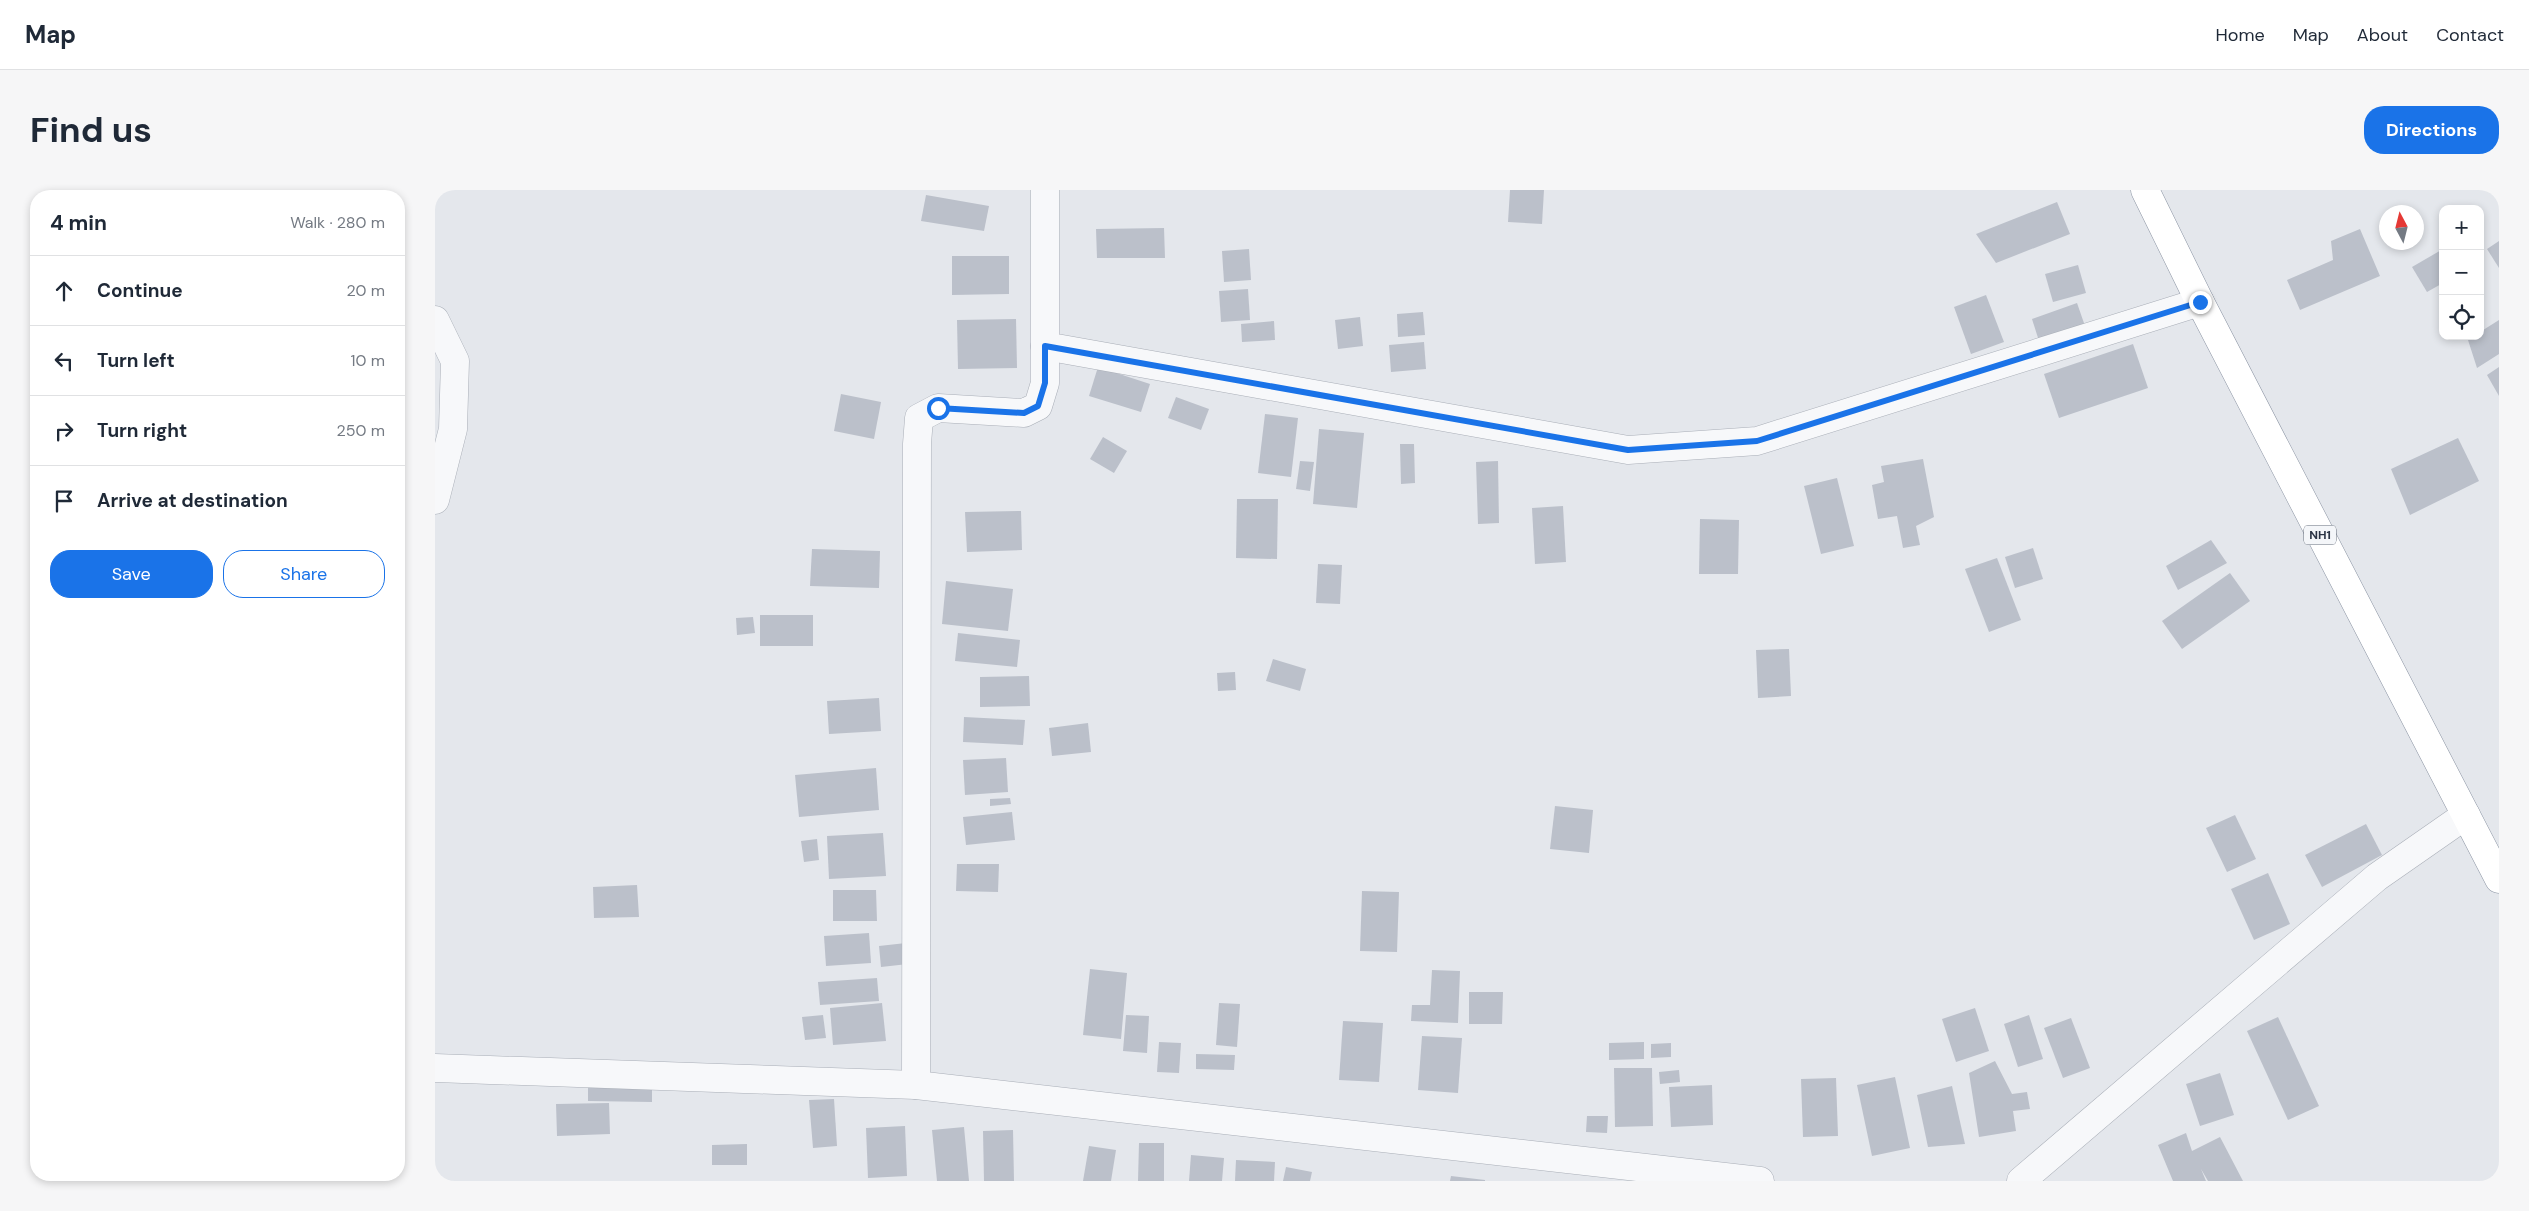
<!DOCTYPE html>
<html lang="en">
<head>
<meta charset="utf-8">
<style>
  :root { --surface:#fff; --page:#f6f6f7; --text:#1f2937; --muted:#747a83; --line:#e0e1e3; --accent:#1a73e8 }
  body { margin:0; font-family:"DM Sans",sans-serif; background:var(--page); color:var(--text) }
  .controls { position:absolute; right:15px; top:15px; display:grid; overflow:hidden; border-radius:10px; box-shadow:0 2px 8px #0003 }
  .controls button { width:45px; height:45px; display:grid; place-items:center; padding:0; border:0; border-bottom:1px solid var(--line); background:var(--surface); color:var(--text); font:25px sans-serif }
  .compass { position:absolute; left:1944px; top:15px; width:45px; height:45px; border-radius:50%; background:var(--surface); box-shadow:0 2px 8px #0003; rotate:353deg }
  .stop { position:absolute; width:15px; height:15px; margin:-11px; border:4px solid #1a73e8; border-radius:50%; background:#fff }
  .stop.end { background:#1a73e8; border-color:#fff; box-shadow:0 1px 5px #0008 }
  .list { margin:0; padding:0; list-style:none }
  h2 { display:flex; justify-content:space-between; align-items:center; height:65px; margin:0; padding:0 20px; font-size:21px }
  h2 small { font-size:16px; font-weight:400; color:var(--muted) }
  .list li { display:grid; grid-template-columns:32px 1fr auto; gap:15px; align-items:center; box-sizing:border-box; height:70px; padding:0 20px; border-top:1px solid var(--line) }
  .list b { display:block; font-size:19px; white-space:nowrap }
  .list em { font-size:16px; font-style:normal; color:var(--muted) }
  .actions { display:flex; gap:10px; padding:15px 20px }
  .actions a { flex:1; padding:11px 0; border:1px solid var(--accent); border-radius:20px; text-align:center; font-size:18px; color:var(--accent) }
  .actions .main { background:var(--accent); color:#fff }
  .icon { flex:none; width:28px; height:28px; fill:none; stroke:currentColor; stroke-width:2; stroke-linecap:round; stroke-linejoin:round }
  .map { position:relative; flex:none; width:2064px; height:991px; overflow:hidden; border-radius:20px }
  header { display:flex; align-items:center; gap:30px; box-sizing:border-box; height:70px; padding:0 25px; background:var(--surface); border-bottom:1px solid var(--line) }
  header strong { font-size:24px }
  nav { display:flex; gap:28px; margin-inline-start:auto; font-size:18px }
  .intro { display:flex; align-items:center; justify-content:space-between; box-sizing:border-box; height:120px; padding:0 30px }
  h1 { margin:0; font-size:35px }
  .button { padding:12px 22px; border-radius:20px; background:var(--accent); color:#fff; font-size:18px; font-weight:700 }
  main { display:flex; gap:30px; padding:0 30px }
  aside { flex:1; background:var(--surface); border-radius:20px; box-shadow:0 2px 8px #0003 }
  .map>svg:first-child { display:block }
  .building { fill:#bbc0ca }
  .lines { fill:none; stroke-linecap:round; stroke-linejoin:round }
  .street-casing { stroke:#a9aeb7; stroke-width:29 }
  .highway-casing { stroke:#8b94a3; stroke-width:29 }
  .street { stroke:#f7f8fa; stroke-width:28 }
  .highway { stroke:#fff; stroke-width:28 }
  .route { stroke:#1a73e8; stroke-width:6 }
  .labels { text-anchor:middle; stroke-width:4; stroke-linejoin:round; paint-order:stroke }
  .shield { fill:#f4f6f9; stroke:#676e7b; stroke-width:1 }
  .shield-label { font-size:12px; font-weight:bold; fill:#2b3445 }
</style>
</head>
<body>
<header>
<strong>Map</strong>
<nav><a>Home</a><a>Map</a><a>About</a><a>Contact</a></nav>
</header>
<div class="intro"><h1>Find us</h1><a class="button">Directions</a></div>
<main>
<aside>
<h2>4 min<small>Walk · 280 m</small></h2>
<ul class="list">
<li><svg class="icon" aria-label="ahead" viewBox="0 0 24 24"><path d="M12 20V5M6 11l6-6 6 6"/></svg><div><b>Continue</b></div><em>20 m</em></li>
<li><svg class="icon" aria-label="left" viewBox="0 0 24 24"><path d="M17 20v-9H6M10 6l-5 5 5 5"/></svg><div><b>Turn left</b></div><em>10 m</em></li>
<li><svg class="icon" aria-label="right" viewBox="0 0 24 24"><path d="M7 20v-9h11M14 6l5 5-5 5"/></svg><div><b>Turn right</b></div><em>250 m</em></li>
<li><svg class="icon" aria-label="arrive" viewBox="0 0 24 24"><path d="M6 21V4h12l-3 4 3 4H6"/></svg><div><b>Arrive at destination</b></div></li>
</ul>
<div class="actions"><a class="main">Save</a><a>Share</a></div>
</aside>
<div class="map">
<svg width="2064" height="991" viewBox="0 0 2064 991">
  <rect width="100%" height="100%" fill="#e4e7ec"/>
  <!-- building -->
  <g class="building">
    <path d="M1075,0H1109L1107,34L1073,32Z"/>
    <path d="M491,5L554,16L549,41L486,31Z"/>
    <path d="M1622,12L1635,44L1561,73L1541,44Z"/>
    <path d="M729,38L730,68H662L661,39Z"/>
    <path d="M1925,39L1945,86L1865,120L1852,90L1898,70L1896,51Z"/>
    <path d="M2064,51V78L2052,59Z"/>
    <path d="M814,59L816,90L789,92L787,61Z"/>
    <path d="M2008,59V93L1992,102L1977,77Z"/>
    <path d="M517,66H574V104L517,105Z"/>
    <path d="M1643,75L1651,103L1618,112L1610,84Z"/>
    <path d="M813,99L815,130L786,132L784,101Z"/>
    <path d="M1551,105L1569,152L1536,164L1519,117Z"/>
    <path d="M1642,113L1650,136L1604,151L1597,129Z"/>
    <path d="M988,122L990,145L963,147L962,124Z"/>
    <path d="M925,127L928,156L903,159L900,130Z"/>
    <path d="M581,129L582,178L523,179L522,130Z"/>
    <path d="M2064,130V164L2042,178L2033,150L2038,146H2045V142Z"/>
    <path d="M839,131L840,150L807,152L806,134Z"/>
    <path d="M989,152L991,179L956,182L954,155Z"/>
    <path d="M1698,154L1713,198L1624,228L1609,184Z"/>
    <path d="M663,177L715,194L706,222L654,206Z"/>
    <path d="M2064,177V206L2052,185Z"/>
    <path d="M406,204L446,212L439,249L399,241Z"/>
    <path d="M741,207L774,219L766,240L733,228Z"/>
    <path d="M830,224L863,228L856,287L823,283Z"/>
    <path d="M884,239L929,243L922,318L878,314Z"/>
    <path d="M668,247L692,261L679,283L655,269Z"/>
    <path d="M2023,248L2044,291L1975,325L1956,279Z"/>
    <path d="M965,254H979L980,293L966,294Z"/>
    <path d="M1488,269L1499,327L1481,336L1485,355L1468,358L1462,326L1443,329L1437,295L1449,292L1446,276Z"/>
    <path d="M865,271L879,272L875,301L861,299Z"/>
    <path d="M1063,271L1064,333L1043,334L1041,272Z"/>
    <path d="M1402,288L1419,356L1386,364L1369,296Z"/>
    <path d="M802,309H843L842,369L801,368Z"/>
    <path d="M1128,316L1131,372L1100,374L1097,318Z"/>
    <path d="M586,321L587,360L532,362L530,322Z"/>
    <path d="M1265,329L1304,330L1303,384H1264Z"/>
    <path d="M1776,350L1792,373L1743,400L1731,376Z"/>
    <path d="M1598,358L1608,389L1580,398L1570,367Z"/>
    <path d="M377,359L445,361L444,398L375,396Z"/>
    <path d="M1562,368L1586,430L1554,442L1530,379Z"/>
    <path d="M883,374L907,375L905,414L881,413Z"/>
    <path d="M1795,383L1815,411L1747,459L1727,431Z"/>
    <path d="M511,391L578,399L573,441L507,434Z"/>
    <rect x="325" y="425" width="53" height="31"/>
    <path d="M318,427L320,443L302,445L301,428Z"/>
    <path d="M523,443L585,450L582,477L520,471Z"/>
    <path d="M1354,459L1356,506L1323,508L1321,460Z"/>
    <path d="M838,469L871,479L865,501L831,491Z"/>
    <path d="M800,482L801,500L783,501L782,483Z"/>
    <path d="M594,486L595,516L545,517V487Z"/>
    <path d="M444,508L446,541L394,544L392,511Z"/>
    <path d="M529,527L590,530L588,555L528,552Z"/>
    <path d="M653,533L656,562L617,566L614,538Z"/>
    <path d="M571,568L573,602L530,605L528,570Z"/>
    <path d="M441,578L444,620L364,627L360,585Z"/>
    <path d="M575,608L576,614L555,616V609Z"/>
    <path d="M1120,616L1158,620L1154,663L1115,659Z"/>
    <path d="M577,622L580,650L531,655L528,627Z"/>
    <path d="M1800,625L1821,669L1792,682L1771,638Z"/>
    <path d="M1931,634L1947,665L1887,697L1870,665Z"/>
    <path d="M448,643L451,686L394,689L392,646Z"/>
    <path d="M382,649L384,670L369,672L366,651Z"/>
    <path d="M522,674H564L563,702L521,701Z"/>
    <path d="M1833,683L1855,734L1819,750L1796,699Z"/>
    <path d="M202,695L204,727L159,728L158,697Z"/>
    <path d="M398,700H441L442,731H398Z"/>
    <path d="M927,701L964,702L962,762L925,761Z"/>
    <path d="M434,743L436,773L391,776L389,746Z"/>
    <path d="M471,753L473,774L446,777L444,756Z"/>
    <path d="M655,779L692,783L686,849L648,845Z"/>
    <path d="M997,780L1025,781L1023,833L976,831L977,815H995Z"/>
    <path d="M442,788L444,811L385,815L383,792Z"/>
    <path d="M1034,802H1068L1067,834H1034Z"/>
    <path d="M447,813L451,851L398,855L395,818Z"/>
    <path d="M784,813L805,814L802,857L781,855Z"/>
    <path d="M1540,818L1554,861L1521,872L1507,829Z"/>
    <path d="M388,825L391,848L370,850L367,827Z"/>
    <path d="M691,825L714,826L712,863L688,861Z"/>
    <path d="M1594,825L1608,869L1583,877L1569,834Z"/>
    <path d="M1843,827L1884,916L1853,930L1812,841Z"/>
    <path d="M1636,828L1655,878L1628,888L1609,838Z"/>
    <path d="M908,831L948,833L944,892L904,890Z"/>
    <path d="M987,846L1027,848L1023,903L983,900Z"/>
    <path d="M724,852L746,853L744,883L722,882Z"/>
    <path d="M1209,852V869L1174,870V853Z"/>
    <path d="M1236,853V867L1216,868V854Z"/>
    <path d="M761,864L800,865L799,880L761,879Z"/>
    <path d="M1560,871L1577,904L1592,902L1595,919L1578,921L1581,941L1544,947L1534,883Z"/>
    <path d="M1179,878H1217L1218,936L1180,937Z"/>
    <path d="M1244,880L1245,892L1225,894L1224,882Z"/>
    <path d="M1785,883L1799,925L1765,936L1751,894Z"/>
    <path d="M1460,887L1475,958L1437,966L1422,895Z"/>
    <path d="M1401,888L1403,946L1368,947L1366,889Z"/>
    <path d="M1277,895L1278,935L1236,937L1234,897Z"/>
    <path d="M153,896L217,898V912L153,911Z"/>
    <path d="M1517,896L1530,954L1493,957L1482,905Z"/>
    <path d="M399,909L402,956L378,958L374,910Z"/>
    <path d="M174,913L175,944L122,946L121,914Z"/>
    <path d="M1152,926H1173L1172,943L1151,942Z"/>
    <path d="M470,936L472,986L433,988L431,938Z"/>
    <path d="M529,937L534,991H502L497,940Z"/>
    <path d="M578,940L579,991H549L548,941Z"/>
    <path d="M1751,943L1757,961L1785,947L1808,991H1773L1766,979L1771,991H1738L1723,955Z"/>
    <path d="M704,953H729V991H703Z"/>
    <path d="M312,954V975H277V955Z"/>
    <path d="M654,956L681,960L676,991H648Z"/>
    <path d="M756,965L789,968L787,991H754Z"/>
    <path d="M801,970L840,972L839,991H800Z"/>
    <path d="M851,977L877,982L875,991H848Z"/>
    <path d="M1016,986L1050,990V991H1015Z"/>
  </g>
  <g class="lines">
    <defs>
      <g id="street">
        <path d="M610,0V156L1193,260L1322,251L1765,112"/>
        <path d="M0,130L20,171L18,239L0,310"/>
        <path d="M0,878L481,895L1325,991"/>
        <path d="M481,895L482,254L484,228L503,218L589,223L603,216L610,193V156"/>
        <path d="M1586,991L1942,687L2031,625"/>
      </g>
      <path id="highway" d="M1710,0L1765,112L2064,689"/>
    </defs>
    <!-- street casing -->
    <use href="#street" class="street-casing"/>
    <!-- highway casing -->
    <use href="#highway" class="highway-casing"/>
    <!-- street -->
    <use href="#street" class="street"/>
    <!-- highway -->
    <use href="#highway" class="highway"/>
  </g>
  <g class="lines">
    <!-- route -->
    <path class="route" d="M503,218L589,223L603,216L610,193V156L1193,260L1322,251L1765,112"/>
  </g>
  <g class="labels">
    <!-- shield labels -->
    <rect class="shield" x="1869" y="335.5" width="32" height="19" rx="4"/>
    <g class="shield-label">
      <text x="1885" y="349">NH1</text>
    </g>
  </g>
</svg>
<div class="controls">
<button>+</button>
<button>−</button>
<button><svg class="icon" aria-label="locate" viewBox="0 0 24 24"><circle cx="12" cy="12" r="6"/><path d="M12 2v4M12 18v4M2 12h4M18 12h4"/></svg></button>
</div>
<svg class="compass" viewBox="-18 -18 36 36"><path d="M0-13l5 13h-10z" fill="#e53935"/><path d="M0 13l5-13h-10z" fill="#747a83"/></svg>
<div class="stop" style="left:503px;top:218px"></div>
<div class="stop end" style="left:1765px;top:112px"></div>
</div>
</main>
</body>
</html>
